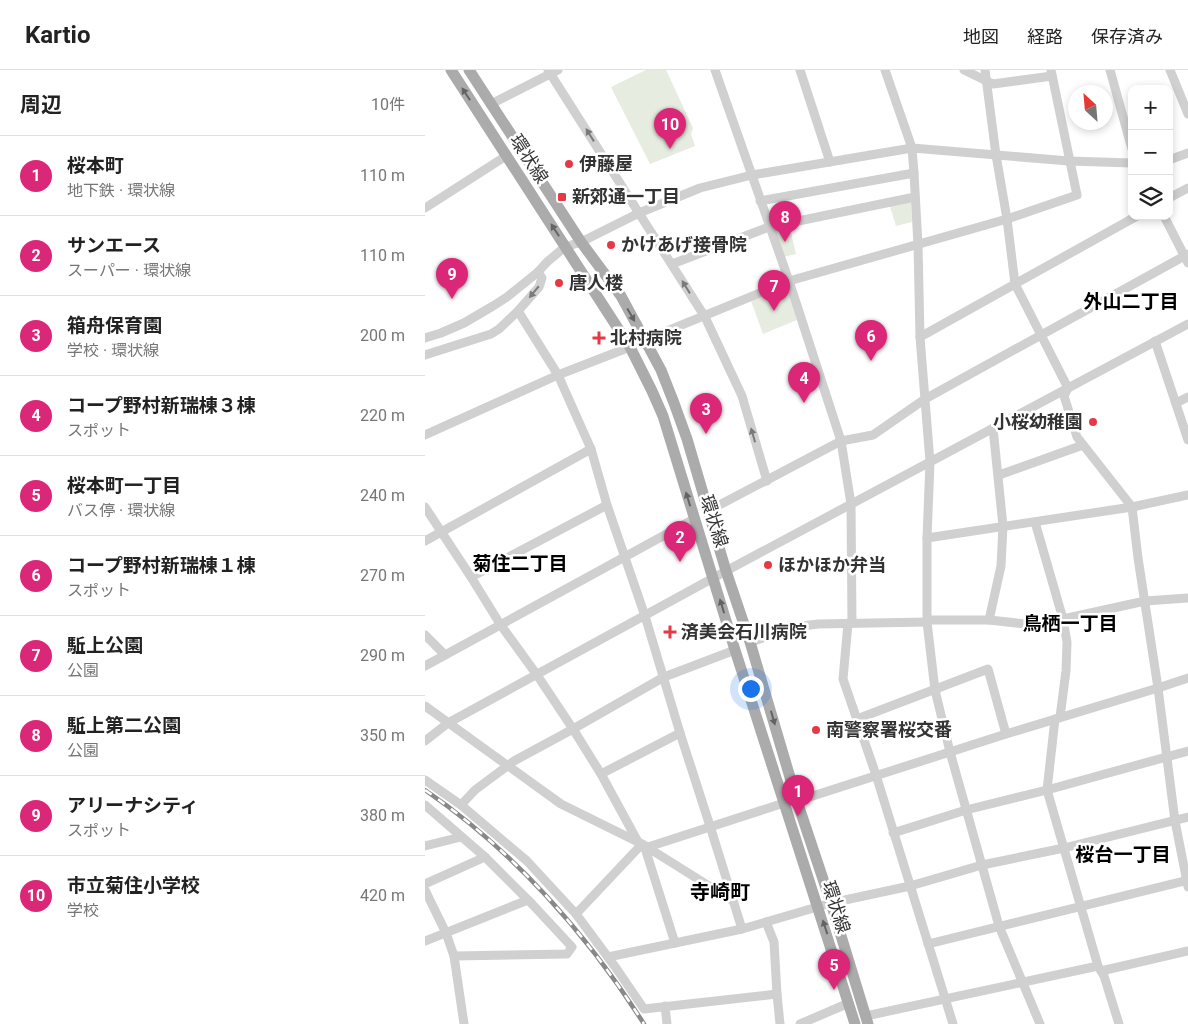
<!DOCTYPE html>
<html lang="ja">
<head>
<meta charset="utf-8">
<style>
  :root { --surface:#fff; --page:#f2f2f2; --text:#222; --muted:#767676; --line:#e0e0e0; --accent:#db2777 }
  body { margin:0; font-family:Roboto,"Noto Sans JP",sans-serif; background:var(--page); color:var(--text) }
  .controls { position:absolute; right:15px; top:15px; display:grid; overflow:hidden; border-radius:10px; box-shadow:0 2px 8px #0003 }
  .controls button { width:45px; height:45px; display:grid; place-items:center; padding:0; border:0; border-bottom:1px solid var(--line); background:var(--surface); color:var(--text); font:25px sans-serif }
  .compass { position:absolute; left:643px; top:15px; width:45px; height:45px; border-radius:50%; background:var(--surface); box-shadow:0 2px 8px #0003; rotate:334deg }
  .you { position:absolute; left:325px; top:618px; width:18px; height:18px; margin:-12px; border:4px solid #fff; border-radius:50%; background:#1a73e8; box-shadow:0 0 0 8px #1a73e833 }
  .badge { display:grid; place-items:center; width:32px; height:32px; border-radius:50%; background:var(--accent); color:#fff; font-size:16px; font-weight:700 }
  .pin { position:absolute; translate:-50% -41px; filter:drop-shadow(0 1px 2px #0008) }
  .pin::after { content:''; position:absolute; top:26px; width:18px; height:15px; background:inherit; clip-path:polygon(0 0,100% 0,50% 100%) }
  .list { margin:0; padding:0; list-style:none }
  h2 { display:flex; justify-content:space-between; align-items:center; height:65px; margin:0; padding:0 20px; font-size:21px }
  h2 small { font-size:16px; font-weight:400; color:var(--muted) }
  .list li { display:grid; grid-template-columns:32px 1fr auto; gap:15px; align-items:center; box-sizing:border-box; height:80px; padding:0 20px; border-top:1px solid var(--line) }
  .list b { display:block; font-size:19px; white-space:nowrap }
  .list p { margin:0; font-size:16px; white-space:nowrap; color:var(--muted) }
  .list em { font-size:16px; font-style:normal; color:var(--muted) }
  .icon { flex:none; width:28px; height:28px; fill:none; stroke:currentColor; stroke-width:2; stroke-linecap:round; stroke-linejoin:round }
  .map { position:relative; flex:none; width:763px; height:954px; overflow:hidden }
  header { display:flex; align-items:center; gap:30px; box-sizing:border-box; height:70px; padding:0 25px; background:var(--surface); border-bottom:1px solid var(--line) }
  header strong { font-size:24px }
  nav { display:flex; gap:28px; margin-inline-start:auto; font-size:18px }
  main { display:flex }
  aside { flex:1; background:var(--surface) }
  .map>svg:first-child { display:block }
  .green { fill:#e6ecdf }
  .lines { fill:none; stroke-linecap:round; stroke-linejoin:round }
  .minor { stroke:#d0d0d0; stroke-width:9 }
  .major { stroke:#ababab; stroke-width:11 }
  .rail-casing { stroke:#888; stroke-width:4.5 }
  .rail { stroke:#fff; stroke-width:2.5; stroke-dasharray:8; stroke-linecap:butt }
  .oneway { fill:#636363 }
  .oneway2 { fill:#7a7a7a }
  .poi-dot { fill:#e63946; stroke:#fff; stroke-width:2 }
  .labels { text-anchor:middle; stroke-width:5; stroke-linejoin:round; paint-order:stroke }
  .street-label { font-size:18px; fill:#333; stroke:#fff }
  .poi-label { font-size:18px; font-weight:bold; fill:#333; stroke:#fff; text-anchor:start }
  .neighbourhood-label { font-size:19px; font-weight:bold; fill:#000; stroke:#fff }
  .quarter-label { font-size:20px; font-weight:bold; fill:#000; stroke:#fff }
</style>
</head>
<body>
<header>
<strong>Kartio</strong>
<nav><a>地図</a><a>経路</a><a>保存済み</a></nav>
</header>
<main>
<aside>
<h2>周辺<small>10件</small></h2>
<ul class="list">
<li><span class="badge">1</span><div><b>桜本町</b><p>地下鉄 · 環状線</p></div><em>110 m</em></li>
<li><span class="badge">2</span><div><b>サンエース</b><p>スーパー · 環状線</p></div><em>110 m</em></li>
<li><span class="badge">3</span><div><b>箱舟保育園</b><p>学校 · 環状線</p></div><em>200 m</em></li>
<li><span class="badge">4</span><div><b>コープ野村新瑞棟３棟</b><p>スポット</p></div><em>220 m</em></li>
<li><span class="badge">5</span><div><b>桜本町一丁目</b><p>バス停 · 環状線</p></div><em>240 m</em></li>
<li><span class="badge">6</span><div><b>コープ野村新瑞棟１棟</b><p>スポット</p></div><em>270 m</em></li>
<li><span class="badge">7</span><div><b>駈上公園</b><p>公園</p></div><em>290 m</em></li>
<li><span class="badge">8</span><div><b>駈上第二公園</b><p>公園</p></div><em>350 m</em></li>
<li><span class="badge">9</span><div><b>アリーナシティ</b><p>スポット</p></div><em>380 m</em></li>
<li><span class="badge">10</span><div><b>市立菊住小学校</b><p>学校</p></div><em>420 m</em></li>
</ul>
</aside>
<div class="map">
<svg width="763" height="954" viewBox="0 0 763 954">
  <rect width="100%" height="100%" fill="#fff"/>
  <!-- green -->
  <g class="green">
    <path d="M221,0H241L268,58L266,64L270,76L225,94L186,17Z"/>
    <path d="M486,128L487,152L471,156L464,133Z"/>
    <path d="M365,158L371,184L358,187L348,161Z"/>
    <path d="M361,216L372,250L338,264L326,231Z"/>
  </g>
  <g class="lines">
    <!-- minor -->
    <g class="minor">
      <path d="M123,0L280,247L317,326L342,411"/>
      <path d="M290,0L364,211L416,371L426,434L427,553"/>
      <path d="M375,0L405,92"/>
      <path d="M460,0L487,78L489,103L493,175L495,267L505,392L502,468V552L510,620L525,682L574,856L615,954"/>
      <path d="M539,0L568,14L627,6"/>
      <path d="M560,0L571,85L582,149L590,214L643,318L639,326L652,367L707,437L713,488L733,618L750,751L763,817"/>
      <path d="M685,0L707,79"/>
      <path d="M745,0L763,44"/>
      <path d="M66,34L133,0"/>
      <path d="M744,90L763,83"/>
      <path d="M744,128L763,118"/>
      <path d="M335,131L489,103"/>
      <path d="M0,138L81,86"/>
      <path d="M739,146L763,193"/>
      <path d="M247,194L344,157L490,127"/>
      <path d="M93,241L114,217L117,208L113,202"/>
      <path d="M495,267L712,146"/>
      <path d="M0,268L16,263L39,253L68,236L82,227L113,202L122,192L140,177L156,172L214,143L275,118L327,105L487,78L644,91L707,93"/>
      <path d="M220,270L364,211L582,149L652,125L626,0"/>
      <path d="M730,271L763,370"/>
      <path d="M0,285L66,264L74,259L93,241L133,305L205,277"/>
      <path d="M751,333L763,327"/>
      <path d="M0,365L133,305L166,379L182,435L220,546L255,663L285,756L317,859"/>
      <path d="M574,405L658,375"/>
      <path d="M0,437L46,507L75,554L112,605L148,659L176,704L213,772"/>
      <path d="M283,441L416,371L448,365L500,329L763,184"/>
      <path d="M610,452L638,549L642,572L641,601L635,647"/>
      <path d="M502,468L707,437L763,425"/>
      <path d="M0,471L166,379"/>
      <path d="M46,507L182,435"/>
      <path d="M502,550H564L601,554L638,549L720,531L763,528"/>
      <path d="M564,550L576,496L578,456L568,358"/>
      <path d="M423,553L418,609L451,705L528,954"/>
      <path d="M0,565L20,585"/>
      <path d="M325,572L377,556L393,554L502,552"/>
      <path d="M0,596L269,449"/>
      <path d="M0,636L136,734L217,774L308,831"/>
      <path d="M432,649L563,599L581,664"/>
      <path d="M630,649L622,720L673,896L679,906L694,954"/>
      <path d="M0,671L23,653L301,501L763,254"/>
      <path d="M176,704L255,663"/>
      <path d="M0,710L36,735L102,791L151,844L191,898L219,939L352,924"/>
      <path d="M372,731L581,664L733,618L763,608"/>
      <path d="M0,735L60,787L108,835L147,877L142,884L29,886"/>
      <path d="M36,735L50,720L89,691L148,659L239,607L310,580"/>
      <path d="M468,763L541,740L622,720L763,681"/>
      <path d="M219,775L250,873"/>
      <path d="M0,776L36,767"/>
      <path d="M223,777L359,733"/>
      <path d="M0,814L60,787"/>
      <path d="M0,820L21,863L29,886L39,954"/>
      <path d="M151,844L217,774"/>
      <path d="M341,852L349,872L352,924L355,954"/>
      <path d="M0,871L103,830"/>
      <path d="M503,874L763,810"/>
      <path d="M183,887L317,859L406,833L485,816L557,795L639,778L763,747"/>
      <path d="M676,901L763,881"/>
      <path d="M240,936L242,954"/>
      <path d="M441,946L673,896"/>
      <path d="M375,954L424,933"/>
    </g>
    <!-- major -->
    <g class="major">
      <path d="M26,0L205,277L227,321L238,346L310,580L430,954"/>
      <path d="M44,0L156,172L196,226L236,300L249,333L262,369L301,501L325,572L372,731L406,833L443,954"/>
    </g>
    <defs>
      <path id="rail" d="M0,720C88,780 162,864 219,954"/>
    </defs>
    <!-- rail casing -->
    <use href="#rail" class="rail-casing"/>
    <!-- rail -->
    <use href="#rail" class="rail"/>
  </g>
  <!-- one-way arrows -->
  <defs><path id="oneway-solid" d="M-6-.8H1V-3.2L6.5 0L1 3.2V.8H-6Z" transform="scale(1.25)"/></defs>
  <g class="oneway">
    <use href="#oneway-solid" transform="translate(41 24) rotate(-123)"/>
    <use href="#oneway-solid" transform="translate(130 160) rotate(-123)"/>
    <use href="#oneway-solid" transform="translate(206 245) rotate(60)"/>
    <use href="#oneway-solid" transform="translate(263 429) rotate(-107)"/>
    <use href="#oneway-solid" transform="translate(297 536) rotate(-107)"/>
    <use href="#oneway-solid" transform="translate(348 648) rotate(74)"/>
    <use href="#oneway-solid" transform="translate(400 857) rotate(-108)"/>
  </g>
  <g class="oneway2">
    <use href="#oneway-solid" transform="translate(165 65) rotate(-122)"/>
    <use href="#oneway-solid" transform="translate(261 217) rotate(-122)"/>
    <use href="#oneway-solid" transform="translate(109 222) rotate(130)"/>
    <use href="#oneway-solid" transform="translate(328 365) rotate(-106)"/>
  </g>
  <!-- markers -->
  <g class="poi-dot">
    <circle cx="144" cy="94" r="5"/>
    <rect x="132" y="122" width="10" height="10" rx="2.5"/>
    <circle cx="186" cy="175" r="5"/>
    <circle cx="134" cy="213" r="5"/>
    <path d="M171.5 260.5h5v5h5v5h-5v5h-5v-5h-5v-5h5z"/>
    <circle cx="668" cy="352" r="5"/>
    <circle cx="343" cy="495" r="5"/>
    <path d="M242.5 554.5h5v5h5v5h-5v5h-5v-5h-5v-5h5z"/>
    <circle cx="391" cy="660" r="5"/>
  </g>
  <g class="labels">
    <!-- street labels -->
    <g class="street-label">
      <text transform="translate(104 89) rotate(57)" y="6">環状線</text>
      <text transform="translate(289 451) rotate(72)" y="6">環状線</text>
      <text transform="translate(411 837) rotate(72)" y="6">環状線</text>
    </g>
    <!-- poi labels -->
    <g class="poi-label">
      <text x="154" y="100">伊藤屋</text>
      <text x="147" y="133">新郊通一丁目</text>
      <text x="196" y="181">かけあげ接骨院</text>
      <text x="144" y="219">唐人楼</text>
      <text x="185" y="274">北村病院</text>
      <text x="658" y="358" text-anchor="end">小桜幼稚園</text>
      <text x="353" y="501">ほかほか弁当</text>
      <text x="256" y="568">済美会石川病院</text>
      <text x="401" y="666">南警察署桜交番</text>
    </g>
    <!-- neighbourhood labels -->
    <g class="neighbourhood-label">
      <text x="706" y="238">外山二丁目</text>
      <text x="95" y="500">菊住二丁目</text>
      <text x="645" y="560">鳥栖一丁目</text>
      <text x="698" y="791">桜台一丁目</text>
    </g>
    <!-- quarter labels -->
    <g class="quarter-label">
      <text x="295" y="829">寺崎町</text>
    </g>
  </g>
</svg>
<div class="controls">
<button>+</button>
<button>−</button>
<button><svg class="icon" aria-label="layers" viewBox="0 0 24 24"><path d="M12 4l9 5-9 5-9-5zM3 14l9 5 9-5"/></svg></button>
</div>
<svg class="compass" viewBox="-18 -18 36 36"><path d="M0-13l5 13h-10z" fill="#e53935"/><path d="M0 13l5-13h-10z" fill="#767676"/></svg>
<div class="you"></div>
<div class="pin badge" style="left:373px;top:746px">1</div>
<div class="pin badge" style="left:255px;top:492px">2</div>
<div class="pin badge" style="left:281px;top:364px">3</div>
<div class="pin badge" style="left:379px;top:333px">4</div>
<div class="pin badge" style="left:409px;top:920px">5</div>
<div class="pin badge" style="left:446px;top:291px">6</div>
<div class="pin badge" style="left:349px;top:241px">7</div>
<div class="pin badge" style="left:360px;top:172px">8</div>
<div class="pin badge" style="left:27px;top:229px">9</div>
<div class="pin badge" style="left:245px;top:79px">10</div>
</div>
</main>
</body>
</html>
